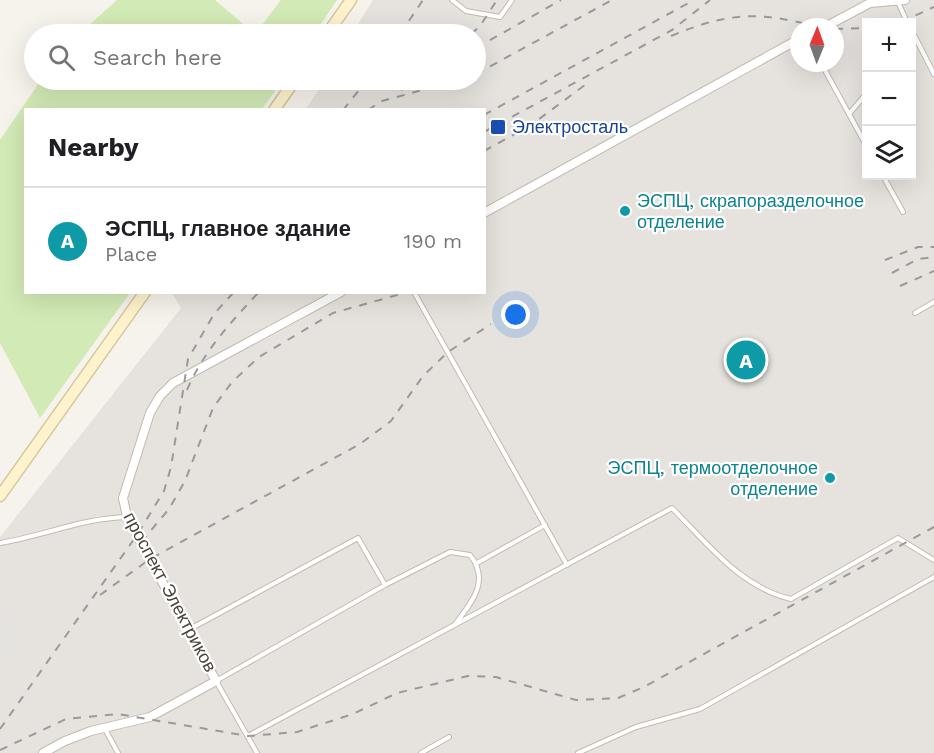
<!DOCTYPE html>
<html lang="en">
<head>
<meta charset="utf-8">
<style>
  :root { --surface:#fff; --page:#f6f6f6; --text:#202124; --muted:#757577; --line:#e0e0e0; --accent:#fc3f1d }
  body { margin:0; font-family:"Work Sans",sans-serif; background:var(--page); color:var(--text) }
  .controls { position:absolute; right:18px; top:18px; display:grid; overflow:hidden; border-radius:0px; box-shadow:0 6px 24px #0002 }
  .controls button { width:54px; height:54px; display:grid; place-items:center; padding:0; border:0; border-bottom:2px solid var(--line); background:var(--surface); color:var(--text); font:30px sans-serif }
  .compass { position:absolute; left:790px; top:18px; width:54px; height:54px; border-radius:50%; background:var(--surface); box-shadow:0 6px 24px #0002; rotate:1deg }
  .you { position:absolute; left:516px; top:315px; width:21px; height:21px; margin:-15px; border:4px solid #fff; border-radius:50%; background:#1a73e8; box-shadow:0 0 0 9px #1a73e833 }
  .badge { display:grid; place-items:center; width:39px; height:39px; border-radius:50%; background:var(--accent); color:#fff; font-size:20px; font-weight:700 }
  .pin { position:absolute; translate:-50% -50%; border:3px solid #fff; box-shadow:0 2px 6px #0006 }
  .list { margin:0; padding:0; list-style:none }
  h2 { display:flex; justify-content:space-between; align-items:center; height:78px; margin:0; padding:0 24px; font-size:26px }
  h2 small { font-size:20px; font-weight:400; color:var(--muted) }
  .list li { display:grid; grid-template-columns:39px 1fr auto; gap:18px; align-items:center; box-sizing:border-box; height:108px; padding:0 24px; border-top:2px solid var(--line) }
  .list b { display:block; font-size:22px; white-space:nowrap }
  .list p { margin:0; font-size:20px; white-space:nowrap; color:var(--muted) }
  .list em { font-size:20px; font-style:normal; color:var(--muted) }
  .icon { flex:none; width:33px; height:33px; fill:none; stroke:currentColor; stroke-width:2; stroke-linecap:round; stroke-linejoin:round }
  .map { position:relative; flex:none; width:934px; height:753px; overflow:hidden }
  .search { position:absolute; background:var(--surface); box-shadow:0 6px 24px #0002; left:24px; top:24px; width:462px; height:66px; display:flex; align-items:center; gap:15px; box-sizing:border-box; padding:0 21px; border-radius:33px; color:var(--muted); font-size:22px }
  .panel { position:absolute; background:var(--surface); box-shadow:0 6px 24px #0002; left:24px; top:108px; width:462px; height:186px; border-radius:0px }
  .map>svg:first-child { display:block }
  .industrial { fill:#e6e2dd; fill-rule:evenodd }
  .green { fill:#d2eab5 }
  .parking { fill:#e5e3e0 }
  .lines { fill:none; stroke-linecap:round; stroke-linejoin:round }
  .lane-casing { stroke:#c2bbae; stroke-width:6 }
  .street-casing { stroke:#c2bbae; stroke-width:10 }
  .secondary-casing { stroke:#d6c79b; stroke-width:13 }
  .lane { stroke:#fff; stroke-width:4 }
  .street { stroke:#fff; stroke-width:8 }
  .secondary { stroke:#fff3cd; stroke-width:10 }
  .rail { stroke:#9a9a9a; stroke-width:2; stroke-dasharray:8 8; stroke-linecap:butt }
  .transit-dot { fill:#1a4fb4; stroke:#fff; stroke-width:2 }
  .culture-dot { fill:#0f9aa8; stroke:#fff; stroke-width:2 }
  .labels { text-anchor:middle; stroke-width:4.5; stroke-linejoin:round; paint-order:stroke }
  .transit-label { font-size:18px; fill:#164399; stroke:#fff; text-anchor:start }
  .culture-label { font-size:18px; fill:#0d838f; stroke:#fff; text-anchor:start }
  .street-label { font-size:18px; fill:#4b4439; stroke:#fff }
</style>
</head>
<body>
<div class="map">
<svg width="934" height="753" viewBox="0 0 934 753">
  <rect width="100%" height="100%" fill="#f6f3ec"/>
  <!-- industrial -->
  <path class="industrial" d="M373,0H934V753H0V537L181,308L172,293L484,292V110L306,109L325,80H476V34H352ZM866,22H912V176H866ZM799,27H835V63H799Z"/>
  <!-- green -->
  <g class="green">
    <path d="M117,0H215L255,34L281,0H337L314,34H79Z"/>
    <path d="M41,80H283L262,109L26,110V292L130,293L40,418L0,343V140Z"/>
  </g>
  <!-- parking -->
  <path class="parking" d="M0,608L24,641L0,657Z"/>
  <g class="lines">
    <defs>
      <g id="lane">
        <path d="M452,0L466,11L500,17L512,0"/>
        <path d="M898,2L907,22"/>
        <path d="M912,31L934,74"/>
        <path d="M821,63L866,145"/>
        <path d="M849,114L866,94"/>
        <path d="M883,176L903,212"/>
        <path d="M414,292L567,565"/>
        <path d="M915,313L934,302"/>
        <path d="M0,543C43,536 83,518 127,517"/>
        <path d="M477,563L545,525"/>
        <path d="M190,629L358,538L385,585L450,552L470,555C490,580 473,601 456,623"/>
        <path d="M105,729L118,753"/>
        <path d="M248,736L672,508C707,543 740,587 791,599L898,538L934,560"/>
        <path d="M257,753L216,681L385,585"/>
        <path d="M421,753L449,737"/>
        <path d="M578,753L636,727L700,709L934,577"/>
      </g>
      <g id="street">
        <path d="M825,27L870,3L905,0"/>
        <path d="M484,213L799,39"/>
        <path d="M43,753L65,741L91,731L150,717L216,681L127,517L123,498L150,413L160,396L173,383L341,292"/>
      </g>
      <g id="secondary">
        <path d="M327,34L351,0"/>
        <path d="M274,110L295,80"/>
        <path d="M0,496L145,292"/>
      </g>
    </defs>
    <!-- lane casing -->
    <use href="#lane" class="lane-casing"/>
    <!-- street casing -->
    <use href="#street" class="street-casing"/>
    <!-- secondary casing -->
    <use href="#secondary" class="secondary-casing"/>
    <!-- lane -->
    <use href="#lane" class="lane"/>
    <!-- street -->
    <use href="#street" class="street"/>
    <!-- secondary -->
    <use href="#secondary" class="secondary"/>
    <!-- rail -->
    <g class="rail">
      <path d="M901,22L934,7"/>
      <path d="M835,29L866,28"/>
      <path d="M400,34L423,0"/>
      <path d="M471,34L480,26L497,0"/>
      <path d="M671,36C729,12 758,11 818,27"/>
      <path d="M476,48L561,0"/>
      <path d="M476,74L612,0"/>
      <path d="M401,90L420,80"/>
      <path d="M343,110L367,80"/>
      <path d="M368,110L382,101L459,80"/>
      <path d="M484,115L694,0"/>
      <path d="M484,132L672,30L710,0"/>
      <path d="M484,151L531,125L585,85"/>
      <path d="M885,260L918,247H934"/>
      <path d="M892,273L918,259L934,257"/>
      <path d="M900,286L934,271"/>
      <path d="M187,390C203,352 231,322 259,292"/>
      <path d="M141,542L169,509L185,481L213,408L232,382L259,357L333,313L408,292"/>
      <path d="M100,595L150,559L360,444L391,421L423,376L448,352L491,324"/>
      <path d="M0,729L137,535L164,491L171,467L188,359L214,314L234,292"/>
      <path d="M0,750L66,719L118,714L248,736L297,732L353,714L397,693L468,676L496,677L576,700L618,698L644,687L934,527"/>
    </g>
  </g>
  <!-- markers -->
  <rect class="transit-dot" x="490" y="119" width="16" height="16" rx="3"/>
  <g class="culture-dot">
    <circle cx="625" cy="211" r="6"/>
    <circle cx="830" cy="478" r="6"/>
  </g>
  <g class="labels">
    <!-- transit labels -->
    <g class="transit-label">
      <text x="512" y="133">Электросталь</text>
    </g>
    <!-- culture labels -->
    <g class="culture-label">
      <text x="637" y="207">ЭСПЦ, скрапоразделочное<tspan x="637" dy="21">отделение</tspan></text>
      <text x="818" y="474" text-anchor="end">ЭСПЦ, термоотделочное<tspan x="818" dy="21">отделение</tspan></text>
    </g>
    <!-- street labels -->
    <g class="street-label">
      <text transform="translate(170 592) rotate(62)" y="6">проспект Электриков</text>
    </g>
  </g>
</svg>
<div class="controls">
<button>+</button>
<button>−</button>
<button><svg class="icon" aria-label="layers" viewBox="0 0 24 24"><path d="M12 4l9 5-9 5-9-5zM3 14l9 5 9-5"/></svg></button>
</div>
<svg class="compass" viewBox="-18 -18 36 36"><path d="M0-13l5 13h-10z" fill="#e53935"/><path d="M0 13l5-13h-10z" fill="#757577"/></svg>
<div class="you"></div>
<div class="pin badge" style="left:746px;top:360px;background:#0f9aa8">A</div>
<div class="search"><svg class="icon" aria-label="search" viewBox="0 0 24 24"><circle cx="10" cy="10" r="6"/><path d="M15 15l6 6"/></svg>Search here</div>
<section class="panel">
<h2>Nearby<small></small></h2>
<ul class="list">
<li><span class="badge" style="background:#0f9aa8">A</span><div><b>ЭСПЦ, главное здание</b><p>Place</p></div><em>190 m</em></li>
</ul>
</section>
</div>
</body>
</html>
